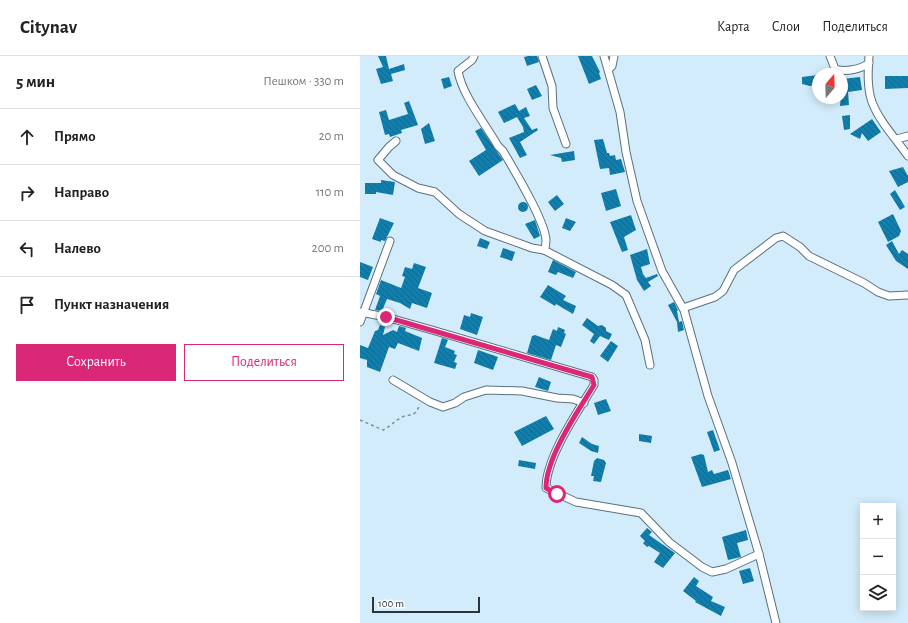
<!DOCTYPE html>
<html lang="ru">
<head>
<meta charset="utf-8">
<style>
  :root { --surface:#fff; --page:#f2f2f2; --text:#222; --muted:#767676; --line:#e0e0e0; --accent:#db2777 }
  body { margin:0; font-family:"Alegreya Sans",sans-serif; background:var(--page); color:var(--text) }
  .controls { position:absolute; right:12px; bottom:12px; display:grid; overflow:hidden; border-radius:0px; box-shadow:0 2px 10px #0003 }
  .controls button { width:36px; height:36px; display:grid; place-items:center; padding:0; border:0; border-bottom:1px solid var(--line); background:var(--surface); color:var(--text); font:20px sans-serif }
  .compass { position:absolute; left:452px; top:12px; width:36px; height:36px; border-radius:50%; background:var(--surface); box-shadow:0 2px 10px #0003; rotate:19deg }
  .scale { position:absolute; left:12px; bottom:10px; width:108px; box-sizing:border-box; padding-left:4px; border:2px solid #2a343a; border-top:0; font-size:11px; line-height:14px; white-space:nowrap; color:#2a343a; -webkit-text-stroke:3px #fff; paint-order:stroke }
  .stop { position:absolute; width:12px; height:12px; margin:-9px; border:3px solid #db2777; border-radius:50%; background:#fff }
  .stop.end { background:#db2777; border-color:#fff; box-shadow:0 1px 4px #0008 }
  .list { margin:0; padding:0; list-style:none }
  h2 { display:flex; justify-content:space-between; align-items:center; height:52px; margin:0; padding:0 16px; font-size:17px }
  h2 small { font-size:13px; font-weight:400; color:var(--muted) }
  .list li { display:grid; grid-template-columns:26px 1fr auto; gap:12px; align-items:center; box-sizing:border-box; height:56px; padding:0 16px; border-top:1px solid var(--line) }
  .list b { display:block; font-size:15px; white-space:nowrap }
  .list em { font-size:13px; font-style:normal; color:var(--muted) }
  .actions { display:flex; gap:8px; padding:12px 16px }
  .actions a { flex:1; padding:9px 0; border:1px solid var(--accent); border-radius:0px; text-align:center; font-size:14px; color:var(--accent) }
  .actions .main { background:var(--accent); color:#fff }
  .icon { flex:none; width:22px; height:22px; fill:none; stroke:currentColor; stroke-width:2; stroke-linecap:round; stroke-linejoin:round }
  .map { position:relative; flex:none; width:548px; height:567px; overflow:hidden }
  header { display:flex; align-items:center; gap:24px; box-sizing:border-box; height:56px; padding:0 20px; background:var(--surface); border-bottom:1px solid var(--line) }
  header strong { font-size:19px }
  nav { display:flex; gap:22px; margin-inline-start:auto; font-size:14px }
  main { display:flex }
  aside { flex:1; background:var(--surface) }
  .map>svg:first-child { display:block }
  .building { fill:url(#building-back-hatch) }
  .lines { fill:none; stroke-linecap:round; stroke-linejoin:round }
  .minor-casing { stroke:#5a707d; stroke-width:9 }
  .path { stroke:#7e909a; stroke-width:1.5; stroke-dasharray:3 3; stroke-linecap:butt }
  .minor { stroke:#fff; stroke-width:7 }
  .route { stroke:#db2777; stroke-width:5 }
</style>
</head>
<body>
<header>
<strong>Citynav</strong>
<nav><a>Карта</a><a>Слои</a><a>Поделиться</a></nav>
</header>
<main>
<aside>
<h2>5 мин<small>Пешком · 330 m</small></h2>
<ul class="list">
<li><svg class="icon" aria-label="ahead" viewBox="0 0 24 24"><path d="M12 20V5M6 11l6-6 6 6"/></svg><div><b>Прямо</b></div><em>20 m</em></li>
<li><svg class="icon" aria-label="right" viewBox="0 0 24 24"><path d="M7 20v-9h11M14 6l5 5-5 5"/></svg><div><b>Направо</b></div><em>110 m</em></li>
<li><svg class="icon" aria-label="left" viewBox="0 0 24 24"><path d="M17 20v-9H6M10 6l-5 5 5 5"/></svg><div><b>Налево</b></div><em>200 m</em></li>
<li><svg class="icon" aria-label="arrive" viewBox="0 0 24 24"><path d="M6 21V4h12l-3 4 3 4H6"/></svg><div><b>Пункт назначения</b></div></li>
</ul>
<div class="actions"><a class="main">Сохранить</a><a>Поделиться</a></div>
</aside>
<div class="map">
<svg width="548" height="567" viewBox="0 0 548 567">
  <defs>
    <pattern id="building-back-hatch" width="6" height="6" patternUnits="userSpaceOnUse"><rect width="6" height="6" fill="#0e7fae"/><path d="M-1 5l2 2M0 0l6 6M5-1l2 2" fill="none" stroke="#0e698f"/></pattern>
  </defs>
  <rect width="100%" height="100%" fill="#d3ecfb"/>
  <!-- building -->
  <g class="building">
    <path d="M18,0H26L29,13L44,8L45,14L31,18L33,25L21,28L16,13L23,11Z"/>
    <path d="M168,0H177L179,6L167,10L164,1Z"/>
    <path d="M218,0H232L240,16L239,17L241,23L229,28Z"/>
    <path d="M458,19V28L450,30L442,28V21Z"/>
    <path d="M525,20H548V32L525,33Z"/>
    <path d="M89,21L92,30L84,33L81,23Z"/>
    <path d="M500,21L502,34L488,36L489,49L480,50L482,23Z"/>
    <path d="M176,29L182,40L172,44L167,33Z"/>
    <path d="M49,45L58,69L41,74L42,77L30,81L29,78L25,79L19,56L26,54L29,64L48,58L44,47Z"/>
    <path d="M155,48L159,55L166,51L170,60L164,62L172,74L177,72L178,74L160,86L167,99L160,102L149,82L164,76L163,71L157,61L144,67L138,56Z"/>
    <path d="M490,59V73L484,74L482,60Z"/>
    <path d="M512,63L521,76L508,85L502,77L500,83L490,78Z"/>
    <path d="M69,67L75,85L65,88L61,73Z"/>
    <path d="M121,72L143,104L119,120L109,105L126,94L115,75Z"/>
    <path d="M243,83L247,97H249L250,100L255,99L256,104L261,103L265,116L250,119L249,112L240,113L234,84Z"/>
    <path d="M214,95L215,104L202,106L201,102L190,99Z"/>
    <path d="M543,111L548,120V126L538,131L529,115Z"/>
    <path d="M21,124L35,126L33,139L16,136V138H5V127H21Z"/>
    <path d="M256,133L261,150L246,155L241,137Z"/>
    <path d="M535,134L545,151L540,154L530,138Z"/>
    <path d="M197,139L204,148L195,155L188,146Z"/>
    <circle cx="163" cy="151" r="5"/>
    <path d="M533,158L541,175L539,180L528,186L518,166Z"/>
    <path d="M271,159L276,174L264,181L268,194L262,196L250,166Z"/>
    <path d="M20,162L34,167L25,185L21,184V186L12,183Z"/>
    <path d="M206,162L216,166L210,175L202,172Z"/>
    <path d="M175,164L180,180L174,183L165,168Z"/>
    <path d="M120,182L130,186L127,193L117,190Z"/>
    <path d="M532,185L539,198L542,194L548,198V213L536,205L526,189Z"/>
    <path d="M143,192L155,196L152,205L140,201Z"/>
    <path d="M287,193L290,208L281,211L283,218L286,222L297,218L298,220L288,226L291,230L284,235L277,224L270,199Z"/>
    <path d="M193,204L216,216L213,222L198,216L196,219L188,216Z"/>
    <path d="M0,206L13,211L8,224L0,221Z"/>
    <path d="M54,207L66,211L58,232L72,237L67,252L52,247L50,253L40,247L27,243L22,255L15,254L20,240L16,238L21,224L41,232L45,221L42,220L45,211L52,213Z"/>
    <path d="M188,229L206,240L203,244L216,250L213,258L196,248L195,250L180,241Z"/>
    <path d="M314,246L318,254L317,255L319,266L322,265L324,274L318,276L317,266L308,249Z"/>
    <path d="M111,257L123,261L117,279L100,273L104,259L110,261Z"/>
    <path d="M227,262L238,270L242,269L246,272V275L252,278L249,284L240,280L234,288L230,285L234,278L222,269Z"/>
    <path d="M20,269L25,271L23,279L33,274L37,276L39,270L46,272L45,275L62,282L59,295L38,287L35,293L29,291L20,316L7,311V304L0,302V289L8,292L15,275L18,274Z"/>
    <path d="M198,271L205,274L204,277L206,278L201,291L196,289L191,304L167,297L172,280L175,279L189,284L193,273L197,275Z"/>
    <path d="M82,282L88,284L85,291L95,295L94,298L97,299L94,306L97,307L95,313L74,307Z"/>
    <path d="M251,285L258,290L248,306L240,300Z"/>
    <path d="M118,294L138,301L133,314L114,307Z"/>
    <path d="M179,321L191,326L188,335L175,331Z"/>
    <path d="M246,343L251,355L238,359L234,347Z"/>
    <path d="M186,360L194,373L162,390L154,376Z"/>
    <path d="M353,374L360,394L354,396L347,376Z"/>
    <path d="M279,378L292,380L291,387L279,385Z"/>
    <path d="M222,381L232,388L239,390L238,397L231,395L219,387Z"/>
    <path d="M341,398L344,399L348,416L352,414L354,418L368,414L371,423L342,431L331,401Z"/>
    <path d="M237,402L244,404L246,407L241,426L233,425L234,420H231L234,405Z"/>
    <path d="M159,404L176,407L175,413L158,410Z"/>
    <path d="M287,472L292,476L289,479L315,497L303,512L294,506L300,497L289,490L287,491L283,487L285,485L280,480Z"/>
    <path d="M386,474L388,484L377,487L381,501L368,504L362,481Z"/>
    <path d="M390,512L394,525L383,528L379,515Z"/>
    <path d="M334,521L339,525L336,530L353,541L351,545L365,551L361,560L335,546L336,545L323,535Z"/>
  </g>
  <g class="lines">
    <defs>
      <g id="minor">
        <path d="M114,0L112,4L98,15C102,39 126,69 138,90L143,95C154,114 186,166 186,185C186,188 185,192 184,194L252,229L266,239L285,284L290,309"/>
        <path d="M182,0L192,30L193,52L206,88"/>
        <path d="M244,0L260,56L266,96L277,145L302,215L324,254L348,340L372,407L399,498L416,567"/>
        <path d="M470,0L475,13C485,16 500,14 509,7"/>
        <path d="M509,0C508,15 507,32 512,46C519,65 536,83 548,100"/>
        <path d="M249,13L252,10L254,0"/>
        <path d="M537,83L548,80"/>
        <path d="M36,85L29,91L18,104L33,119L58,132L75,136L99,158L125,175L172,192L184,194"/>
        <path d="M323,252L355,241L363,235L374,214L416,182L423,180L440,191L449,200L504,227L518,236L529,240L548,239"/>
        <path d="M0,256L26,261L72,274L232,321L234,324V329C218,355 186,401 186,432L216,446L281,457L309,486L342,511L352,516L366,513L399,498"/>
        <path d="M0,266L30,185"/>
        <path d="M33,324L70,346L83,351L95,347L104,341L126,334L162,335L197,342L213,343L224,347"/>
      </g>
    </defs>
    <!-- minor casing -->
    <use href="#minor" class="minor-casing"/>
    <!-- path -->
    <path class="path" d="M0,364L23,374C29,371 34,366 40,362C50,356 54,364 60,348"/>
    <!-- minor -->
    <use href="#minor" class="minor"/>
  </g>
  <g class="lines">
    <!-- route -->
    <path class="route" d="M26,261L232,321L234,329C218,355 186,401 186,432L197,438"/>
  </g>
</svg>
<div class="controls">
<button>+</button>
<button>−</button>
<button><svg class="icon" aria-label="layers" viewBox="0 0 24 24"><path d="M12 4l9 5-9 5-9-5zM3 14l9 5 9-5"/></svg></button>
</div>
<svg class="compass" viewBox="-18 -18 36 36"><path d="M0-13l5 13h-10z" fill="#e53935"/><path d="M0 13l5-13h-10z" fill="#767676"/></svg>
<div class="scale">100 m</div>
<div class="stop" style="left:197px;top:438px"></div>
<div class="stop end" style="left:26px;top:261px"></div>
</div>
</main>
</body>
</html>
